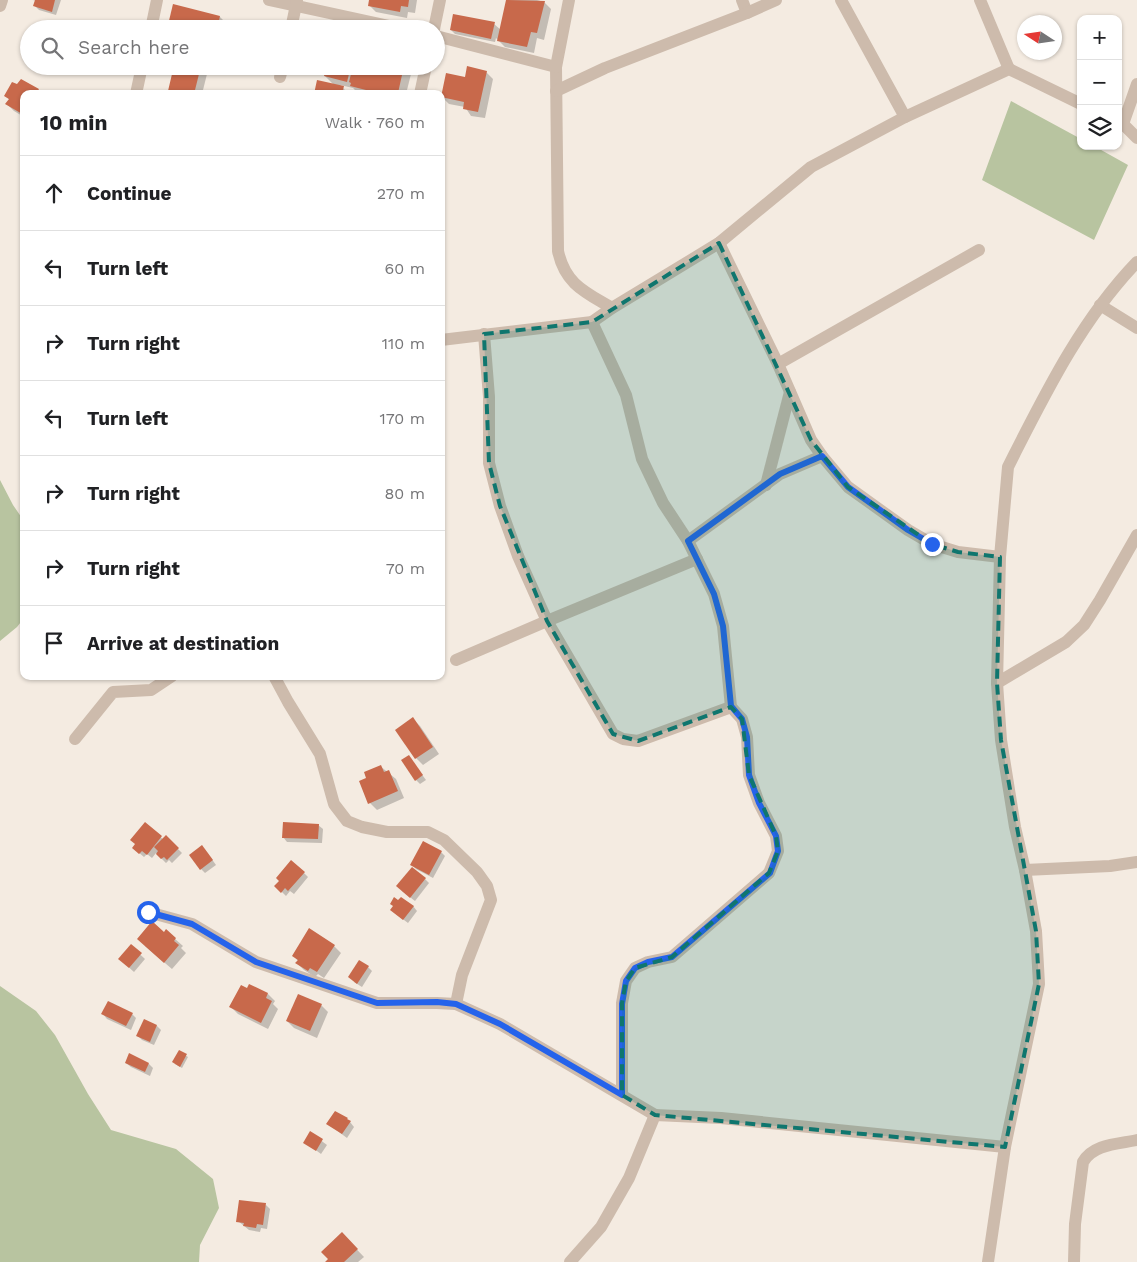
<!DOCTYPE html>
<html lang="en">
<head>
<meta charset="utf-8">
<style>
  :root { --surface:#fff; --page:#f2f2f2; --text:#202124; --muted:#757577; --line:#e0e0e0 }
  body { margin:0; font-family:"Work Sans",sans-serif; background:var(--page); color:var(--text) }
  .controls { position:absolute; right:15px; top:15px; display:grid; overflow:hidden; border-radius:10px; box-shadow:0 1px 4px #0004 }
  .controls button { width:45px; height:45px; display:grid; place-items:center; padding:0; border:0; border-bottom:1px solid var(--line); background:var(--surface); color:var(--text); font:25px sans-serif }
  .compass { position:absolute; left:1017px; top:15px; width:45px; height:45px; border-radius:50%; background:var(--surface); box-shadow:0 1px 4px #0004; rotate:282deg }
  .stop { position:absolute; width:15px; height:15px; margin:-11px; border:4px solid #2563eb; border-radius:50%; background:#fff }
  .stop.end { background:#2563eb; border-color:#fff; box-shadow:0 1px 5px #0008 }
  .list { margin:0; padding:0; list-style:none }
  h2 { display:flex; justify-content:space-between; align-items:center; height:65px; margin:0; padding:0 20px; font-size:21px }
  h2 small { font-size:16px; font-weight:400; color:var(--muted) }
  .list li { display:grid; grid-template-columns:32px 1fr auto; gap:15px; align-items:center; box-sizing:border-box; height:75px; padding:0 20px; border-top:1px solid var(--line) }
  .list b { display:block; font-size:19px; white-space:nowrap }
  .list em { font-size:16px; font-style:normal; color:var(--muted) }
  .icon { flex:none; width:28px; height:28px; fill:none; stroke:currentColor; stroke-width:2; stroke-linecap:round; stroke-linejoin:round }
  .map { position:relative; flex:none; width:1137px; height:1262px; overflow:hidden }
  .search { position:absolute; background:var(--surface); box-shadow:0 1px 4px #0004; left:20px; top:20px; width:425px; height:55px; display:flex; align-items:center; gap:12px; box-sizing:border-box; padding:0 18px; border-radius:28px; color:var(--muted); font-size:19px }
  .panel { position:absolute; background:var(--surface); box-shadow:0 1px 4px #0004; left:20px; top:90px; width:425px; height:590px; border-radius:10px }
  .map>svg:first-child { display:block }
  .green { fill:#b8c4a0 }
  .shadow { fill:#0003 }
  .building { fill:#c8694b }
  .lines { fill:none; stroke-linecap:round; stroke-linejoin:round }
  .minor { stroke:#cdbbac; stroke-width:12 }
  .route { stroke:#2563eb; stroke-width:6 }
  .marked { fill:#0f766e; fill-opacity:0.2; stroke:#0f766e; stroke-width:4; stroke-dasharray:10 6; stroke-linejoin:round }
</style>
</head>
<body>
<div class="map">
<svg width="1137" height="1262" viewBox="0 0 1137 1262">
  <rect width="100%" height="100%" fill="#f4ebe1"/>
  <!-- green -->
  <g class="green">
    <path d="M1011,101L1081,139V146H1094L1128,165L1094,240L982,180Z"/>
    <path d="M0,480L13,505L24,521V618L17,627L0,641Z"/>
    <path d="M0,986L36,1011L55,1035L88,1094L111,1130L176,1149L213,1179L219,1208L200,1245L199,1262H0Z"/>
  </g>
  <!-- shadow -->
  <g class="shadow">
    <path d="M33,0H61L56,15L39,10L35,6L36,1Z"/>
    <path d="M370,0H417L415,13L408,12L407,18L376,12L369,5Z"/>
    <path d="M507,0H537L544,2L551,9L544,40L537,38L534,53L505,47L496,38L495,42L455,34L451,30L494,24L501,30Z"/>
    <path d="M220,17L227,24L226,29H168Z"/>
    <path d="M172,66H209L202,94H172L169,91L173,75Z"/>
    <path d="M247,66H277L276,69L265,67L264,71Z"/>
    <path d="M314,66H403L411,74L406,94H362L358,93L353,88L340,85L349,94H315L335,86L325,76L326,74L320,72Z"/>
    <path d="M486,72L493,79L485,118L471,116L465,107L449,104L442,97L466,79Z"/>
    <path d="M38,90L42,94H24V117L14,111L7,104L10,100L5,96Z"/>
    <path d="M413,719L420,726L439,754L423,765L416,758Z"/>
    <path d="M409,757L426,780L420,784L416,780Z"/>
    <path d="M380,766L396,779L404,798L377,810L370,803L368,778Z"/>
    <path d="M145,824L164,840L166,837L182,853L172,863L169,860L166,863L156,853L152,858L147,854L144,857L138,852Z"/>
    <path d="M318,825L323,829L322,843L287,842L283,837Z"/>
    <path d="M206,851L216,865L205,873L201,869Z"/>
    <path d="M441,852L445,856L433,878L416,869L412,865Z"/>
    <path d="M304,873L308,877L294,894L290,891L286,896L276,886L281,881Z"/>
    <path d="M425,879L429,883L415,901L402,891Z"/>
    <path d="M413,906L417,911L408,923L396,914Z"/>
    <path d="M166,931L183,946L181,948L186,953L172,969L145,946Z"/>
    <path d="M131,946L145,959L134,972L124,963Z"/>
    <path d="M334,946L341,953L324,978L318,974L315,977L304,970L297,963L298,961L293,955Z"/>
    <path d="M368,967L372,971L362,987L354,982Z"/>
    <path d="M250,986L268,994L275,1001L273,1004L278,1009L268,1029L238,1014L231,1007Z"/>
    <path d="M321,1005L328,1012L317,1038L294,1028L287,1021Z"/>
    <path d="M103,1014H132L136,1018L131,1030L107,1019Z"/>
    <path d="M145,1021L157,1026L161,1030L154,1045L142,1040L138,1036Z"/>
    <path d="M180,1052L188,1057L182,1068L175,1064Z"/>
    <path d="M126,1063L149,1064L153,1068L150,1076L131,1067Z"/>
    <path d="M350,1122L354,1127L347,1138L328,1124Z"/>
    <path d="M311,1133L327,1145L321,1154L305,1142Z"/>
    <path d="M266,1205L270,1209L267,1229L261,1228L260,1232L249,1230L238,1221Z"/>
    <path d="M342,1234L364,1257L358,1262H327Z"/>
  </g>
  <!-- building -->
  <g class="building">
    <path d="M35,0H55L52,12L33,6Z"/>
    <path d="M369,0H409L408,7L401,6L400,12L368,6Z"/>
    <path d="M506,0L545,1L537,33L531,32L527,47L497,41Z"/>
    <path d="M173,4L220,16L217,29H167Z"/>
    <path d="M453,14L495,22L491,39L450,30Z"/>
    <path d="M171,66H201L194,94H178L168,91L172,74L169,73Z"/>
    <path d="M317,66H351L347,82L324,76L326,69Z"/>
    <path d="M353,66H404L398,93L382,94L350,86L351,83L349,82Z"/>
    <path d="M467,66L487,71L478,112L463,109L464,102L441,97L446,73L465,77Z"/>
    <path d="M21,79L39,89L36,94H24V115L5,104L9,99L4,96L12,82L17,84Z"/>
    <path d="M317,80L344,86L342,94H314Z"/>
    <path d="M413,717L433,747L415,759L395,730Z"/>
    <path d="M409,755L423,775L415,781L401,760Z"/>
    <path d="M381,765L384,772L389,770L398,791L368,804L359,781L366,778L364,772Z"/>
    <path d="M145,822L162,836L147,855L142,851L139,854L132,848L135,844L130,840Z"/>
    <path d="M283,822L319,824L318,839L282,838Z"/>
    <path d="M166,835L179,848L167,860L164,857L161,859L156,854L158,851L154,847Z"/>
    <path d="M423,841L442,851L429,875L410,865Z"/>
    <path d="M202,845L213,860L200,870L189,855Z"/>
    <path d="M291,860L305,872L288,891L285,888L281,893L274,886L279,881L276,878Z"/>
    <path d="M412,867L426,878L410,898L396,886Z"/>
    <path d="M394,897L398,900L401,897L414,906L403,920L390,910L393,906L390,904Z"/>
    <path d="M152,921L164,932L166,929L176,938L174,941L179,945L164,963L137,939Z"/>
    <path d="M309,928L335,945L317,972L310,968L308,971L295,963L298,960L292,956Z"/>
    <path d="M131,944L142,953L129,968L118,959Z"/>
    <path d="M359,960L369,966L357,984L348,977Z"/>
    <path d="M249,984L268,993L266,998L272,1001L261,1023L229,1007L241,985L247,988Z"/>
    <path d="M298,994L322,1004L310,1031L286,1021Z"/>
    <path d="M108,1001L133,1013L126,1026L101,1014Z"/>
    <path d="M144,1019L157,1025L150,1042L136,1036Z"/>
    <path d="M179,1050L187,1054L180,1067L172,1062Z"/>
    <path d="M129,1053L149,1063L145,1072L125,1063Z"/>
    <path d="M335,1111L348,1118L347,1119L351,1121L342,1134L326,1124Z"/>
    <path d="M310,1131L323,1139L316,1151L303,1143Z"/>
    <path d="M239,1200L266,1203L263,1225L257,1224L256,1228L243,1226L244,1223L236,1222Z"/>
    <path d="M342,1232L358,1249L344,1262H325L328,1259L321,1252Z"/>
  </g>
  <g class="lines">
    <!-- minor -->
    <g class="minor">
      <path d="M269,0L403,29"/>
      <path d="M569,0L556,67L558,251C565,284 585,292 612,308"/>
      <path d="M742,0L747,13"/>
      <path d="M841,0L905,117"/>
      <path d="M980,0L1009,69"/>
      <path d="M0,6L2,0"/>
      <path d="M151,29L157,0"/>
      <path d="M291,29L297,0"/>
      <path d="M434,29L440,0"/>
      <path d="M436,36L556,67"/>
      <path d="M280,77L283,66"/>
      <path d="M556,91L605,68L747,13L776,0"/>
      <path d="M136,94L142,66"/>
      <path d="M420,94L426,66"/>
      <path d="M1118,121L1123,124L1137,138"/>
      <path d="M1123,124L1137,84"/>
      <path d="M719,243L778,364L811,440L822,456L848,487L908,530L932,544L958,552L1000,557"/>
      <path d="M1100,305L1137,328"/>
      <path d="M592,322L626,395L642,459L663,503L688,541L714,594L723,626L731,707L742,719L747,737L749,775L759,803L776,836L778,851L769,873L672,957L648,962L635,968L626,981L622,1003V1095"/>
      <path d="M484,334L489,397V463L500,506L518,556L547,621L613,734L623,739L638,741L731,707"/>
      <path d="M441,340L592,322L612,308L719,243L811,167L905,117L1009,69L1081,104"/>
      <path d="M778,364L979,250"/>
      <path d="M766,485L790,392"/>
      <path d="M688,541L780,474L822,456"/>
      <path d="M456,660L547,621L697,559"/>
      <path d="M274,676L288,702L320,754L334,804L347,821L362,827L387,832H428L444,840L477,872L487,886L491,900L462,975L456,1004"/>
      <path d="M997,683L1066,642L1084,625L1100,600L1137,535"/>
      <path d="M75,739L113,692L151,690L172,676"/>
      <path d="M1025,870L1110,866L1137,862"/>
      <path d="M148,912L192,924L256,962L377,1003H437L456,1004L500,1024L655,1115"/>
      <path d="M570,1262L601,1227L629,1178L655,1115L721,1118L1005,1147"/>
      <path d="M988,1262L1005,1147L1039,984L1036,931L1025,870L1015,827L1001,740L997,683L1000,557L1008,467L1015,453C1049,386 1084,317 1137,262"/>
      <path d="M1074,1262L1075,1224L1083,1162C1093,1144 1118,1144 1137,1140"/>
    </g>
  </g>
  <g class="lines">
    <!-- route -->
    <path class="route" d="M148,912L192,924L256,962L377,1003L437,1002L456,1004L500,1024L622,1095V1004L626,981L635,968L648,962L672,957L770,873L778,851L776,836L759,803L749,775L747,737L742,719L731,706L723,626L714,594L688,541L780,474L822,456L848,487L908,530L932,544"/>
  </g>
  <!-- marked area -->
  <path class="marked" d="M719,243L811,440L848,487L932,544L958,552L1000,557L997,683L1001,740L1036,931L1039,984L1005,1147L655,1115L622,1095V1003L626,981L635,968L672,957L769,873L778,851L776,836L749,775L742,719L731,707L638,741L613,734L547,621L500,506L489,463L484,334L592,322Z"/>
</svg>
<div class="controls">
<button>+</button>
<button>−</button>
<button><svg class="icon" aria-label="layers" viewBox="0 0 24 24"><path d="M12 4l9 5-9 5-9-5zM3 14l9 5 9-5"/></svg></button>
</div>
<svg class="compass" viewBox="-18 -18 36 36"><path d="M0-13l5 13h-10z" fill="#e53935"/><path d="M0 13l5-13h-10z" fill="#757577"/></svg>
<div class="stop" style="left:148px;top:912px"></div>
<div class="stop end" style="left:932px;top:544px"></div>
<div class="search"><svg class="icon" aria-label="search" viewBox="0 0 24 24"><circle cx="10" cy="10" r="6"/><path d="M15 15l6 6"/></svg>Search here</div>
<section class="panel">
<h2>10 min<small>Walk · 760 m</small></h2>
<ul class="list">
<li><svg class="icon" aria-label="ahead" viewBox="0 0 24 24"><path d="M12 20V5M6 11l6-6 6 6"/></svg><div><b>Continue</b></div><em>270 m</em></li>
<li><svg class="icon" aria-label="left" viewBox="0 0 24 24"><path d="M17 20v-9H6M10 6l-5 5 5 5"/></svg><div><b>Turn left</b></div><em>60 m</em></li>
<li><svg class="icon" aria-label="right" viewBox="0 0 24 24"><path d="M7 20v-9h11M14 6l5 5-5 5"/></svg><div><b>Turn right</b></div><em>110 m</em></li>
<li><svg class="icon" aria-label="left" viewBox="0 0 24 24"><path d="M17 20v-9H6M10 6l-5 5 5 5"/></svg><div><b>Turn left</b></div><em>170 m</em></li>
<li><svg class="icon" aria-label="right" viewBox="0 0 24 24"><path d="M7 20v-9h11M14 6l5 5-5 5"/></svg><div><b>Turn right</b></div><em>80 m</em></li>
<li><svg class="icon" aria-label="right" viewBox="0 0 24 24"><path d="M7 20v-9h11M14 6l5 5-5 5"/></svg><div><b>Turn right</b></div><em>70 m</em></li>
<li><svg class="icon" aria-label="arrive" viewBox="0 0 24 24"><path d="M6 21V4h12l-3 4 3 4H6"/></svg><div><b>Arrive at destination</b></div></li>
</ul>
</section>
</div>
</body>
</html>
